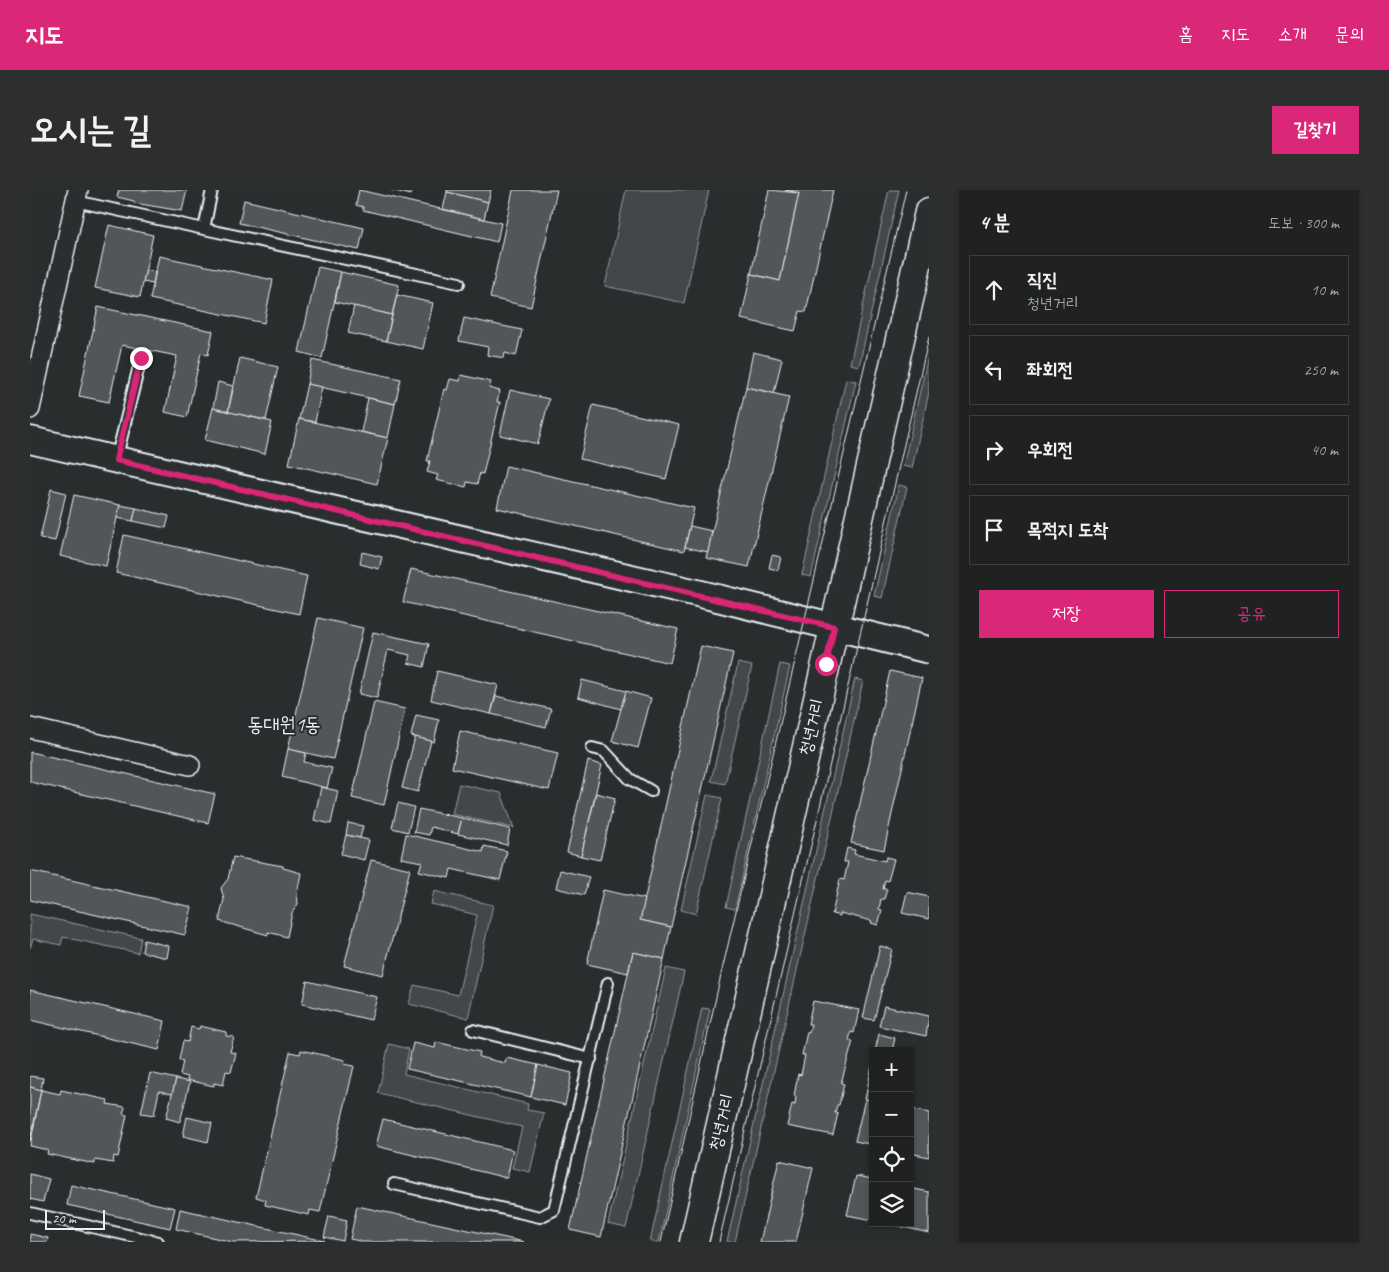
<!DOCTYPE html>
<html lang="ko">
<head>
<meta charset="utf-8">
<style>
  :root { --surface:#202222; --page:#2d2f2f; --text:#f1f3f6; --muted:#a2a4a5; --line:#3d3f40; --accent:#db2777 }
  body { margin:0; font-family:Caveat,"Poor Story",sans-serif; background:var(--page); color:var(--text) }
  .controls { position:absolute; right:15px; bottom:15px; display:grid; overflow:hidden; border-radius:0px; box-shadow:0 1px 4px #0004 }
  .controls button { width:45px; height:45px; display:grid; place-items:center; padding:0; border:0; border-bottom:1px solid var(--line); background:var(--surface); color:var(--text); font:25px sans-serif }
  .scale { position:absolute; left:15px; bottom:12px; width:60px; box-sizing:border-box; padding-left:5px; border:2px solid #e8f1f8; border-top:0; font-size:14px; line-height:18px; white-space:nowrap; color:#e8f1f8; -webkit-text-stroke:4px #2a2d2e; paint-order:stroke }
  .stop { position:absolute; width:15px; height:15px; margin:-11px; border:4px solid #db2777; border-radius:50%; background:#fff }
  .stop.end { background:#db2777; border-color:#fff; box-shadow:0 1px 5px #0008 }
  .list { margin:0; padding:0; list-style:none }
  h2 { display:flex; justify-content:space-between; align-items:center; height:65px; margin:0; padding:0 20px; font-size:21px }
  h2 small { font-size:16px; font-weight:400; color:var(--muted) }
  .list li { display:grid; grid-template-columns:32px 1fr auto; gap:15px; align-items:center; box-sizing:border-box; height:70px; margin:0 10px 10px; padding:0 10px; border:1px solid var(--line); border-radius:0px }
  .list b { display:block; font-size:19px; white-space:nowrap }
  .list p { margin:0; font-size:16px; white-space:nowrap; color:var(--muted) }
  .list em { font-size:16px; font-style:normal; color:var(--muted) }
  .actions { display:flex; gap:10px; padding:15px 20px }
  .actions a { flex:1; padding:11px 0; border:1px solid var(--accent); border-radius:0px; text-align:center; font-size:18px; color:var(--accent) }
  .actions .main { background:var(--accent); color:#fff }
  .icon { flex:none; width:28px; height:28px; fill:none; stroke:currentColor; stroke-width:2; stroke-linecap:round; stroke-linejoin:round }
  .map { position:relative; flex:none; width:899px; height:1052px; overflow:hidden; border-radius:0px }
  header { display:flex; align-items:center; gap:30px; box-sizing:border-box; height:70px; padding:0 25px; background:var(--accent); color:#fff }
  header strong { font-size:24px }
  nav { display:flex; gap:28px; margin-inline-start:auto; font-size:18px }
  .intro { display:flex; align-items:center; justify-content:space-between; box-sizing:border-box; height:120px; padding:0 30px }
  h1 { margin:0; font-size:35px }
  .button { padding:12px 22px; border-radius:0px; background:var(--accent); color:#fff; font-size:18px; font-weight:700 }
  main { display:flex; gap:30px; padding:0 30px }
  aside { flex:1; background:var(--surface); border-radius:0px; box-shadow:0 1px 4px #0004 }
  .map>svg:first-child { display:block }
  .green { fill:#424648; stroke:#959ca0 }
  .building { fill:#535759; stroke:#e8f1f8 }
  .lines { fill:none; stroke-linecap:round; stroke-linejoin:round }
  .service-casing { stroke:#e8f1f8; stroke-width:14 }
  .minor-casing { stroke:#e8f1f8; stroke-width:22 }
  .secondary-casing { stroke:#e8f1f8; stroke-width:30 }
  .primary-casing { stroke:#e8f1f8; stroke-width:31 }
  .service { stroke:#2a2d2e; stroke-width:10 }
  .minor { stroke:#2a2d2e; stroke-width:19 }
  .secondary { stroke:#2a2d2e; stroke-width:26 }
  .primary { stroke:#2a2d2e; stroke-width:28 }
  .tram { stroke:#e8f1f8; stroke-width:1 }
  .route { stroke:#db2777; stroke-width:6 }
  .labels { text-anchor:middle; stroke-width:4; stroke-linejoin:round; paint-order:stroke }
  .street-label { font-size:18px; fill:#e8f1f8; stroke:#2a2d2e }
  .quarter-label { font-size:20px; fill:#e8f1f8; stroke:#2a2d2e }
</style>
</head>
<body>
<header>
<strong>지도</strong>
<nav><a>홈</a><a>지도</a><a>소개</a><a>문의</a></nav>
</header>
<div class="intro"><h1>오시는 길</h1><a class="button">길찾기</a></div>
<main>
<div class="map">
<svg width="899" height="1052" viewBox="0 0 899 1052">
  <rect width="100%" height="100%" fill="#2a2d2e"/>
  <filter id="ink" filterUnits="userSpaceOnUse"><feTurbulence type="fractalNoise" baseFrequency=".02" numOctaves="2"/><feDisplacementMap in="SourceGraphic" scale="10" xChannelSelector="R" yChannelSelector="G"/><feConvolveMatrix kernelMatrix="1 2 1 2 8 2 1 2 1" color-interpolation-filters="sRGB"/></filter>
  <g filter="url(#ink)">
    <!-- green -->
    <g class="green">
      <path d="M596,0H679L654,113L575,96Z"/>
      <path d="M859,0H869L829,176L820,174Z"/>
      <path d="M899,162V202L882,278L873,276Z"/>
      <path d="M816,189L826,191L781,387L772,385Z"/>
      <path d="M869,295L877,297L852,408L844,406Z"/>
      <path d="M708,473L722,476L695,594L681,591Z"/>
      <path d="M750,474L760,476L705,719L696,717Z"/>
      <path d="M825,489L833,491L705,1052H697Z"/>
      <path d="M429,594L471,603L484,638L422,624Z"/>
      <path d="M677,605L692,608L666,724L651,720Z"/>
      <path d="M404,701L463,715L438,828L379,814L384,795L428,805L447,725L401,714Z"/>
      <path d="M0,724L111,748L108,763L33,747L31,755L3,749L0,758Z"/>
      <path d="M636,778L654,782L596,1038L578,1034Z"/>
      <path d="M672,818L680,819L629,1052H620Z"/>
      <path d="M359,854L379,859L374,884L498,914L497,920L514,923L500,982L482,978L492,937L348,903Z"/>
    </g>
    <!-- building -->
    <g class="building">
      <path d="M89,0H157L152,21L104,13V11L87,7Z"/>
      <path d="M329,0L471,33L467,52L333,20V17L326,15Z"/>
      <path d="M361,0H382L381,5Z"/>
      <path d="M417,0H461L458,12L417,2Z"/>
      <path d="M483,0H527L501,117L460,108Z"/>
      <path d="M739,0L769,3L750,91L721,84Z"/>
      <path d="M755,0H803L776,122L770,121L765,141L711,129L721,84L750,91L769,3Z"/>
      <path d="M417,2L458,12L454,29L413,19Z"/>
      <path d="M214,10L334,38L329,60L209,33Z"/>
      <path d="M79,35L123,45L110,107L65,98Z"/>
      <path d="M129,66L243,90L234,133L120,109Z"/>
      <path d="M288,77L311,82L292,168L269,162Z"/>
      <path d="M116,80L125,82L123,94L113,92Z"/>
      <path d="M311,82L369,95L362,125L305,112Z"/>
      <path d="M367,105L403,113L393,159L356,151Z"/>
      <path d="M324,116L362,125L356,151L318,143Z"/>
      <path d="M68,117L183,141L178,165L171,163L157,227L135,222L147,166L92,155L79,212L49,206Z"/>
      <path d="M434,128L492,140L486,166L475,163L474,168L457,165L458,157L429,151Z"/>
      <path d="M723,162L752,169L744,203L716,197Z"/>
      <path d="M210,168L248,177L236,230L198,222Z"/>
      <path d="M282,170L371,189L365,214L277,194Z"/>
      <path d="M431,185L461,192L459,198L470,201L467,212H470L453,284L450,283L447,294L437,292L436,297L406,290L408,285L397,282L400,271H397L414,199L417,200L420,189L430,191Z"/>
      <path d="M188,192L203,196L198,222L183,218Z"/>
      <path d="M277,194L292,197L285,232L269,229Z"/>
      <path d="M716,197L759,207L719,377L676,368Z"/>
      <path d="M480,200L519,209L508,254L470,245Z"/>
      <path d="M338,208L365,214L358,248L331,242Z"/>
      <path d="M563,215L649,235L636,289L550,269Z"/>
      <path d="M183,218L242,232L235,264L175,250Z"/>
      <path d="M269,229L358,248L347,294L259,274Z"/>
      <path d="M476,276L664,318L654,361L467,318Z"/>
      <path d="M21,299L36,303L25,351L10,348Z"/>
      <path d="M44,305L90,315L76,376L30,366Z"/>
      <path d="M90,315L106,318L103,331L87,328Z"/>
      <path d="M106,318L139,326L136,338L103,331Z"/>
      <path d="M660,336L682,341L678,362L655,357Z"/>
      <path d="M94,345L277,386L269,424L86,383Z"/>
      <path d="M332,362L352,367L349,379L330,374Z"/>
      <path d="M742,365L751,367L748,380L739,378Z"/>
      <path d="M381,379L648,439L640,473L373,412Z"/>
      <path d="M288,428L333,438L303,569L258,559Z"/>
      <path d="M343,442L399,454L394,477L378,473L380,465L358,460L347,508L329,504Z"/>
      <path d="M671,456L703,463L641,737L610,730Z"/>
      <path d="M407,481L468,495L461,524L401,510Z"/>
      <path d="M860,481L892,488L854,660L821,653Z"/>
      <path d="M552,490L596,501L591,519L548,507Z"/>
      <path d="M596,501L621,508L608,558L582,551Z"/>
      <path d="M466,506L521,519L516,537L461,524Z"/>
      <path d="M344,512L375,519L354,615L322,608Z"/>
      <path d="M386,525L409,530L404,552L381,546Z"/>
      <path d="M430,541L528,563L519,600L422,578Z"/>
      <path d="M385,547L401,551L388,602L372,598Z"/>
      <path d="M258,559L276,563L274,572L302,578L297,598L252,587Z"/>
      <path d="M0,562L185,604L178,633L0,592Z"/>
      <path d="M558,571L572,575L551,666L537,662Z"/>
      <path d="M291,597L308,601L301,634L284,630Z"/>
      <path d="M566,603L585,608L570,670L551,666Z"/>
      <path d="M368,613L384,617L378,642L362,638Z"/>
      <path d="M389,619L432,628L428,644L401,637L399,645L384,642Z"/>
      <path d="M432,628L480,639L477,655L428,644Z"/>
      <path d="M318,633L333,636L330,648L316,645Z"/>
      <path d="M376,644L453,662L454,656L477,661L470,690L421,679L419,688L389,681L392,672L371,668Z"/>
      <path d="M316,645L339,650L334,670L311,664Z"/>
      <path d="M817,658L825,660L824,664L855,671L856,667L864,669L858,691L855,690L853,699H857L854,709H851L849,719L852,720L848,735L841,733L842,731L810,723V726L802,724L810,689L814,690L818,672H814Z"/>
      <path d="M203,667L253,676V678L271,683L267,704L268,714L262,723L257,747L238,742V745L189,731L194,709L191,698L198,689Z"/>
      <path d="M341,670L380,679L353,785L314,776Z"/>
      <path d="M530,680L559,687L554,705L526,698Z"/>
      <path d="M0,681L162,717L155,745L0,710Z"/>
      <path d="M573,700L615,709L610,730L641,737L634,769L603,762L598,783L557,774Z"/>
      <path d="M877,702L899,707V729L872,723Z"/>
      <path d="M114,750L139,756L137,768L112,762Z"/>
      <path d="M850,756L862,759L844,830L833,828Z"/>
      <path d="M603,762L634,769L571,1047L540,1040Z"/>
      <path d="M277,791L347,807L341,830L272,814Z"/>
      <path d="M0,800L135,831L129,860L0,830Z"/>
      <path d="M783,811L829,820L824,843L821,842L819,851H823L811,893L814,894L809,915H807L805,923H808L803,945L757,936L762,914L765,915L766,906H764L768,884L771,885L775,865H772L777,842L779,843L781,834H778Z"/>
      <path d="M854,816L899,826L896,846L849,836Z"/>
      <path d="M170,836L196,842V846L204,847L200,862L206,863L201,882L196,881L193,895L184,893V896L157,890L158,887L150,885L153,871L149,870L153,851L158,852L161,837L169,839Z"/>
      <path d="M849,844L865,848L862,861H845Z"/>
      <path d="M406,852L450,862L449,867L475,873L477,868L508,875L501,907L377,879L383,853L405,858Z"/>
      <path d="M271,860L315,870L314,874L324,876L290,1022L280,1020L279,1025L235,1015L236,1010L226,1007L260,862L270,864Z"/>
      <path d="M843,871V911L835,909Z"/>
      <path d="M508,875L542,883L535,915L501,907Z"/>
      <path d="M120,883L146,889L142,904L129,901L124,925L111,923Z"/>
      <path d="M0,886L13,888L11,900L0,897Z"/>
      <path d="M146,889L160,892L150,932L136,928Z"/>
      <path d="M0,897L11,900L0,951Z"/>
      <path d="M11,900L30,904L31,900L78,910L77,914L95,917L93,924L97,925L88,967L84,966L83,973L65,970V974L17,964L18,960L0,956Z"/>
      <path d="M835,909L843,911V955L825,951Z"/>
      <path d="M880,919L899,923V967L880,963Z"/>
      <path d="M157,927L182,933L178,952L153,946Z"/>
      <path d="M353,929L483,960L477,988L346,956Z"/>
      <path d="M749,970L783,978L766,1052H730Z"/>
      <path d="M0,984L19,989L13,1012L0,1009Z"/>
      <path d="M826,986L843,989V1030L817,1025Z"/>
      <path d="M41,995L145,1018L140,1038L37,1015Z"/>
      <path d="M880,998L899,1002V1043L856,1033H880Z"/>
      <path d="M327,1016L494,1052H335L320,1049Z"/>
      <path d="M150,1019L295,1051L203,1052L146,1039Z"/>
      <path d="M299,1026L317,1030L313,1051L294,1047Z"/>
      <path d="M0,1044L18,1048L17,1052H0Z"/>
    </g>
    <g class="lines">
      <defs>
        <g id="service">
          <path d="M45,11L174,39L182,0"/>
          <path d="M174,39L429,93"/>
          <path d="M86,270L111,168"/>
          <path d="M562,558L574,561L600,589L621,601"/>
          <path d="M443,840L561,869"/>
          <path d="M364,994L510,1027L524,1020L578,793"/>
          <path d="M0,1023L128,1052"/>
        </g>
        <g id="minor">
          <path d="M0,219L48,0"/>
          <path d="M0,538L160,575"/>
        </g>
        <path id="secondary" d="M0,250L667,403L899,460"/>
        <path id="primary" d="M664,1052L899,22"/>
      </defs>
      <!-- service casing -->
      <use href="#service" class="service-casing"/>
      <!-- minor casing -->
      <use href="#minor" class="minor-casing"/>
      <!-- secondary casing -->
      <use href="#secondary" class="secondary-casing"/>
      <!-- primary casing -->
      <use href="#primary" class="primary-casing"/>
      <!-- service -->
      <use href="#service" class="service"/>
      <!-- minor -->
      <use href="#minor" class="minor"/>
      <!-- secondary -->
      <use href="#secondary" class="secondary"/>
      <!-- primary -->
      <use href="#primary" class="primary"/>
      <!-- tram -->
      <g class="tram">
        <path d="M631,1052L693,776L876,0"/>
        <path d="M689,1052L899,147"/>
      </g>
    </g>
  </g>
  <g class="lines" filter="url(#ink)">
    <!-- route -->
    <path class="route" d="M111,168L86,270L804,437L796,474"/>
  </g>
  <g class="labels">
    <!-- street labels -->
    <g class="street-label">
      <text transform="translate(781 537) rotate(-77)" y="6">청년거리</text>
      <text transform="translate(691 932) rotate(-77)" y="6">청년거리</text>
    </g>
    <!-- quarter labels -->
    <g class="quarter-label">
      <text x="254" y="541">동대원1동</text>
    </g>
  </g>
</svg>
<div class="controls">
<button>+</button>
<button>−</button>
<button><svg class="icon" aria-label="locate" viewBox="0 0 24 24"><circle cx="12" cy="12" r="6"/><path d="M12 2v4M12 18v4M2 12h4M18 12h4"/></svg></button>
<button><svg class="icon" aria-label="layers" viewBox="0 0 24 24"><path d="M12 4l9 5-9 5-9-5zM3 14l9 5 9-5"/></svg></button>
</div>
<div class="scale">20 m</div>
<div class="stop" style="left:796px;top:474px"></div>
<div class="stop end" style="left:111px;top:168px"></div>
</div>
<aside>
<h2>4 분<small>도보 · 300 m</small></h2>
<ul class="list">
<li><svg class="icon" aria-label="ahead" viewBox="0 0 24 24"><path d="M12 20V5M6 11l6-6 6 6"/></svg><div><b>직진</b><p>청년거리</p></div><em>10 m</em></li>
<li><svg class="icon" aria-label="left" viewBox="0 0 24 24"><path d="M17 20v-9H6M10 6l-5 5 5 5"/></svg><div><b>좌회전</b></div><em>250 m</em></li>
<li><svg class="icon" aria-label="right" viewBox="0 0 24 24"><path d="M7 20v-9h11M14 6l5 5-5 5"/></svg><div><b>우회전</b></div><em>40 m</em></li>
<li><svg class="icon" aria-label="arrive" viewBox="0 0 24 24"><path d="M6 21V4h12l-3 4 3 4H6"/></svg><div><b>목적지 도착</b></div></li>
</ul>
<div class="actions"><a class="main">저장</a><a>공유</a></div>
</aside>
</main>
</body>
</html>
